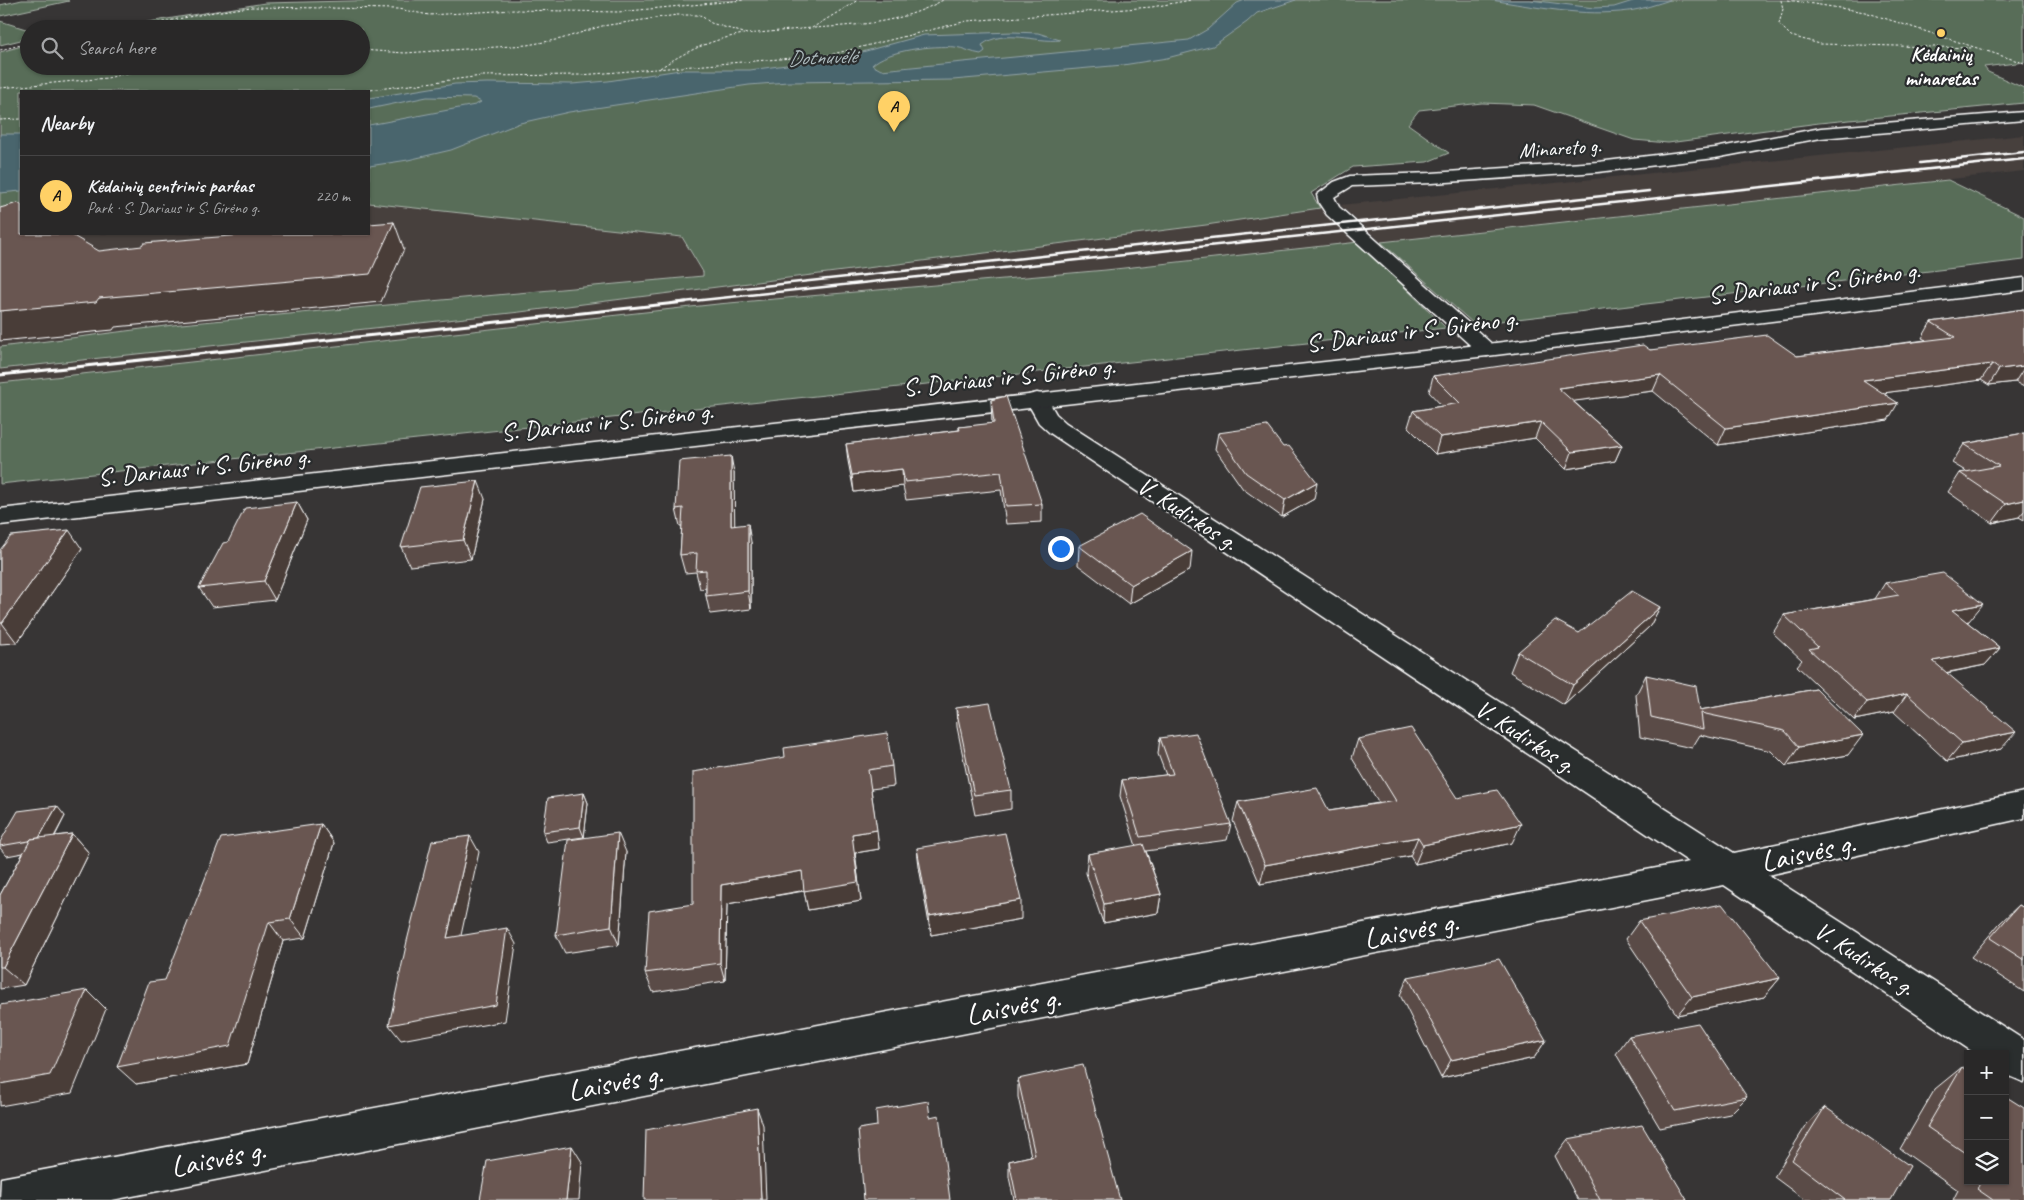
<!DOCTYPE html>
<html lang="en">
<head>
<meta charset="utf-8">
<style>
  :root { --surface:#292828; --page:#353434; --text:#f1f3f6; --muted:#a5a6a8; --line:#454445; --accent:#ffd166 }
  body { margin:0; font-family:Caveat,sans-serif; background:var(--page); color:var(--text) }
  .controls { position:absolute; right:15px; bottom:15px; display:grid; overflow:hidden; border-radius:0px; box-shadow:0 1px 4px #0004 }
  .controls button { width:45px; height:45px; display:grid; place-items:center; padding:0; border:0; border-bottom:1px solid var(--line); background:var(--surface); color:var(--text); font:25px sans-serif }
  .you { position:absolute; left:1060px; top:548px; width:18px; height:18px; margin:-12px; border:4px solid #fff; border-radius:50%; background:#1a73e8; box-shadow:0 0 0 8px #1a73e833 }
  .badge { display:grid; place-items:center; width:32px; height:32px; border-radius:50%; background:var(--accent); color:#111; font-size:16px; font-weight:700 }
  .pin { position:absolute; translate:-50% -41px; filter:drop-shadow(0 1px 2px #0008) }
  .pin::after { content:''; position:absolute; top:26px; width:18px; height:15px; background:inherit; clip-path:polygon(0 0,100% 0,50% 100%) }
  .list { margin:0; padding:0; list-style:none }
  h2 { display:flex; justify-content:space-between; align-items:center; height:65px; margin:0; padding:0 20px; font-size:21px }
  h2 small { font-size:16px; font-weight:400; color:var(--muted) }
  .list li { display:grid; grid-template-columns:32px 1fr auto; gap:15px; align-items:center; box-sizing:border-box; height:80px; padding:0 20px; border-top:1px solid var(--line) }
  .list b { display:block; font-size:19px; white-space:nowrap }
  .list p { margin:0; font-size:16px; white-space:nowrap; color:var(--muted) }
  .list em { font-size:16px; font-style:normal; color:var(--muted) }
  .icon { flex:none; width:28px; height:28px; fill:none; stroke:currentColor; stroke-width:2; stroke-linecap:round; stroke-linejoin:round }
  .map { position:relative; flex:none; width:2024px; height:1200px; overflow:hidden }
  .search { position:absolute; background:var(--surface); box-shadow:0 1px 4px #0004; left:20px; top:20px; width:350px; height:55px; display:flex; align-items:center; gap:12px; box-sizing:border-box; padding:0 18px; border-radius:28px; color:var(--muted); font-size:19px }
  .panel { position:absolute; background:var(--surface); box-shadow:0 1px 4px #0004; left:20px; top:90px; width:350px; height:145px; border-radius:0px }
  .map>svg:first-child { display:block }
  .built { fill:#463f3d }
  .green { fill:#586d59; stroke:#acb6ac }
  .water { fill:#49656d; stroke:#92a3a7 }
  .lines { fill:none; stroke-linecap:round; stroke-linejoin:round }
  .minor-casing { stroke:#fff; stroke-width:3 }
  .primary-casing { stroke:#fff; stroke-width:3 }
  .path { stroke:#fff; stroke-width:1; stroke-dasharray:2.5 2; stroke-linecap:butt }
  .minor { fill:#2a2d2e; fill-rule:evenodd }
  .primary { fill:#2a2d2e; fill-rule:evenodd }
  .rail-far1 { stroke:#fff; stroke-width:2.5 }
  .rail { stroke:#fff; stroke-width:3 }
  .wall { fill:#5a4b46; stroke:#fff }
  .shaded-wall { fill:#4a3d39; stroke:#fff }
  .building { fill:#695751; stroke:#fff }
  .poi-dot { fill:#ffd166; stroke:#2a2d2e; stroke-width:2 }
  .labels { text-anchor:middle; stroke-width:4.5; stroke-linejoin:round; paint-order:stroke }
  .far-poi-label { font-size:21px; font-weight:bold; fill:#fff; stroke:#2a2d2e }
  .far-water-label { font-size:21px; font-style:italic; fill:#adbabd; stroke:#2a2d2e }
  .far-street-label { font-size:21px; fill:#fff; stroke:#2a2d2e }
  .street-label { font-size:25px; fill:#fff; stroke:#2a2d2e }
  .near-street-label { font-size:30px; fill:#fff; stroke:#2a2d2e }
</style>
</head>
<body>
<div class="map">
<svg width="2024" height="1200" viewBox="0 0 2024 1200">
  <rect width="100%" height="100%" fill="#373535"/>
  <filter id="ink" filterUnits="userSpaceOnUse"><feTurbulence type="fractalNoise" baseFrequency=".02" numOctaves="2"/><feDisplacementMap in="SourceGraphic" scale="10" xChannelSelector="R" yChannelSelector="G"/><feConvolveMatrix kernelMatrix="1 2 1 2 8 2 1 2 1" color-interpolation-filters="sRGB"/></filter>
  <g filter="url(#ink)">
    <!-- built -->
    <g class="built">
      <path d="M2024,135V171L1381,242L1340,205Z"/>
      <path d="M369,203L682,237L703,272V276L181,324L0,347V215L21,234H369Z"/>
      <path d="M1320,208L1359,242L1106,270L718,304L0,383V369L520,312L1206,225Z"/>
    </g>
    <!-- green -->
    <g class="green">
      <path d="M22,0H67L69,1L0,16V5Z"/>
      <path d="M391,0H2024V62L1984,67L1988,72L2024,88V103L1819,123L1668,143L1634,140L1534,105L1482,103L1419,110L1408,124L1449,153L1427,162L1353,167L1311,193L1320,208L1206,225L520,312L0,369V347L181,324L703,276V272L682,237L369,203V91H21V214L0,215V52L29,44V66H361V29H106L265,3Z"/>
      <path d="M0,21L29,30V38L0,45Z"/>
      <path d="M1948,180L2024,217V260L1474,324L1381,242Z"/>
      <path d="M1359,242L1446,328L0,484V383L718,304L1106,270Z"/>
    </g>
    <!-- water -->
    <g class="water">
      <path d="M1245,0H1296L1257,13L1247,22L1213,46L1167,58L1123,65L953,80L788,82L749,85L569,112L520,123L451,150L408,160L369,166V125L475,105L481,102L474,98L427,97L369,109V98L455,84L487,83L572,84L608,81L680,70H750L844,57L924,35L1013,32L1038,33L1060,40C1036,43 1004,28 982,45L985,51L981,54C972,53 964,48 955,47C933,45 887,50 872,65L881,70L1189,40L1208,29L1237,3Z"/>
      <path d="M1491,0H1530L1594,8L1614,7L1636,0H1670C1657,4 1643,9 1629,11C1583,17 1536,7 1491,0Z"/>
      <path d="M0,134H21V191L0,193Z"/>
    </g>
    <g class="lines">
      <defs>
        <g id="minor">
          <path d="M2024,112V120L1821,138L1715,158L1598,172L1432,183L1352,186L1334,197L1339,207L1494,346L1497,350L1494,354L1487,356L1480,354L1327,215L1319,203L1317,195L1334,182L1350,176L1432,173L1598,162L1715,148L1821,128Z"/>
          <path d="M1037,393L1045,395L1056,414L1066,423L1734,853L2024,792V818L1768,875L2024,1040V1082L2005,1074V1054H1976L1724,885L112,1200H0L1,1178L1689,862L1050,433L1039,423L1026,400L1029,395Z"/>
        </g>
        <path id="primary" d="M2024,278V290L1487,356L0,525V509L1487,344Z"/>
      </defs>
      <!-- minor casing -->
      <use href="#minor" class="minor-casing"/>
      <!-- primary casing -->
      <use href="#primary" class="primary-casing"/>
      <!-- path -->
      <g class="path">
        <path d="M1781,0L1783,9L1779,24L1791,36L1820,44L1973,48"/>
        <path d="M1788,0L1865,12L2024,63"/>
        <path d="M814,28C860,25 902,23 943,0"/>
        <path d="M127,29L214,12L251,7L398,9L429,15L514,10L618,12L744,0"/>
        <path d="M0,50L29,43"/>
        <path d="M361,50L405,53L527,45L561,39L602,26L677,15H700L711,23L747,34L812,28L858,0"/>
        <path d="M660,68C686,51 713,39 744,34"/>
        <path d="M0,88L107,78L160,66"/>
        <path d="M362,91L482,76L581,75L829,55L967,21L1152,7L1191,0"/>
        <path d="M0,120L21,119"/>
      </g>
      <!-- minor -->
      <use href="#minor" class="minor"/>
      <!-- primary -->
      <use href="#primary" class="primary"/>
      <!-- rail-far1 -->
      <g class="rail-far1">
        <path d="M1920,163L2024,152"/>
        <path d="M734,289L1649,191"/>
        <path d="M674,303L2024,159"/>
      </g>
      <!-- rail -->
      <path class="rail" d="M0,375L686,302"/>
    </g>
    <!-- wall -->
    <g class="wall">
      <path d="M2024,309V387L2015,382L1989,385L1981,380L1882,393L1888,420L1718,445L1653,391L1573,401L1622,445L1615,461L1566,469L1535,438L1435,454L1408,427L1413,411L1442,406L1429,392L1433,376L1650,350L1797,356L1926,340L1922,338L1931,322Z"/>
      <path d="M991,400L1042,504V522L1006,524L1001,490L906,500L903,486L854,492L848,461L846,444L959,430V427L992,424Z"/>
      <path d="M1218,433L1283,447L1314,499L1282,517L1243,489L1215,449Z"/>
      <path d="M2024,433V520L2019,517L1992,523L1948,492L1960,473L1967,472L1952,463L1964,444Z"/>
      <path d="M734,473V525L751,542V609L710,614L706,596V588L700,589L696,572L685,573L680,555L682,526H680L676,509Z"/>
      <path d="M485,499L471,559L410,566L401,547Z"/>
      <path d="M297,502L307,520L275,600L212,607L199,588L228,542Z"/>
      <path d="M1079,546L1190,570L1129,604L1078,565Z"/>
      <path d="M82,549L17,643L0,644V550Z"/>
      <path d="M1885,583L1969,621L1967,622L2000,648L1985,665L1947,673L2001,749L1947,761L1894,712L1854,720L1797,666L1802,660L1773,633L1784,615L1875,599Z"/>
      <path d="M1660,607L1650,626L1564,705L1510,672L1518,652L1579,633Z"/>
      <path d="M1646,675L1700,710L1816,689L1848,755L1786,766L1771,751L1700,735L1692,748L1640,737L1636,695Z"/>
      <path d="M956,708L1011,790V809L975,815L957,727Z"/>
      <path d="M1160,738L1231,824L1227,840L1146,851L1161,894L1158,913L1103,923L1086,873L1088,854L1136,846L1120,796L1122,780L1166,775L1158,754Z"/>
      <path d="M1358,739L1457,798L1512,843L1415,864L1410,856L1260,884L1233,821L1238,802L1329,811L1379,803L1352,758Z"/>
      <path d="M785,757L892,766L894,786L871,789L879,849L855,853L861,901L808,910L804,891L727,904L725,981L653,992L645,973L693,904Z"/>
      <path d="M584,793L588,803L584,837L547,842L543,832Z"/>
      <path d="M65,816L55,836L72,834L89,853L24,985L0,989V895L23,853L7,856L0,848V842Z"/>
      <path d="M321,824L334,843L305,938L283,941L247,1064L136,1084L165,980Z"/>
      <path d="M917,848L1021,919L931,935L919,867Z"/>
      <path d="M626,852L619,945L565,953L556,935Z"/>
      <path d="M2019,905L2024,908V992L1971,957L1999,924Z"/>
      <path d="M1639,921L1780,978L1764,997L1677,1015L1626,939Z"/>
      <path d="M1408,977L1546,1040L1534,1058L1441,1078L1400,995Z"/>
      <path d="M1629,1036L1747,1097L1730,1114L1660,1128L1616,1054Z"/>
      <path d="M1962,1067L1968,1071V1181H2005L2024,1200H1953L1958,1190L1900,1149L1935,1089Z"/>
      <path d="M1018,1079L1120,1200H1014L1009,1177V1161L1031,1156L1018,1097Z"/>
      <path d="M1825,1107L1891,1200H1805L1774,1177L1807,1124Z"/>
      <path d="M1568,1139L1687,1200H1578L1555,1156Z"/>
    </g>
    <!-- shaded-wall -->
    <g class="shaded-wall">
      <path d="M394,222L404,249L381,302L115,327L113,330L0,341V311L99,298Z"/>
      <path d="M1992,364L1981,380L1853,397L1863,380Z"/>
      <path d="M2024,366V368L2015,382L1989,385L1999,369Z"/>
      <path d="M1660,375L1653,391L1552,404L1558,388Z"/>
      <path d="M1898,403L1888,420L1718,445L1726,428Z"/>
      <path d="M1541,422L1535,438L1435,454L1440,437Z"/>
      <path d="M1622,445L1615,461L1566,469L1572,452Z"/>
      <path d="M731,456L734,473L735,543L731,526Z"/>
      <path d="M902,469L903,486L854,492L852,475Z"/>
      <path d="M478,481L485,499L471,559L463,540Z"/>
      <path d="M1317,482L1314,499L1282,517L1285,500Z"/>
      <path d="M2024,500V511L2019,517L1992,523L2006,504Z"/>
      <path d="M297,502L307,520L275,600L264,581Z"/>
      <path d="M748,524L751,542V609L748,591Z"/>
      <path d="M69,530L82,549L17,643L2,623Z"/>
      <path d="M1192,551L1190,570L1129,604L1131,585Z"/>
      <path d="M1983,604L1969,621L1939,627L1952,610Z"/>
      <path d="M1660,607L1650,626L1564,705L1573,685Z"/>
      <path d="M2000,648L1985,665L1919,678L1933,661Z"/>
      <path d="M1907,694L1894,712L1854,720L1867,702Z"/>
      <path d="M2016,732L2001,749L1947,761L1962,743Z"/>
      <path d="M1863,735L1848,755L1786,766L1799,747Z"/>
      <path d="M584,793L588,803L584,837L580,827Z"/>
      <path d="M57,806L65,816L47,850L38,840Z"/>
      <path d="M321,824L334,843L305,938L290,919Z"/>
      <path d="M1521,824L1512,843L1415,864L1423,845Z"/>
      <path d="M877,830L879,849L855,853L861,901L808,910L804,891L852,834Z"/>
      <path d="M618,833L626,852L619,945L611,926Z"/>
      <path d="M72,834L89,853L24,985L3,967Z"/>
      <path d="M470,836L479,852L457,954L447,938Z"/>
      <path d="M1418,837L1410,856L1260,884L1265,865Z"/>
      <path d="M802,871L806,890L727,904L725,981L720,963L721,885Z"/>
      <path d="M1161,894L1158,913L1103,923L1104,904Z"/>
      <path d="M1021,900V919L931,935L929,916Z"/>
      <path d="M269,922L283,941L247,1064L136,1084L117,1067Z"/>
      <path d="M507,928L516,944L505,1021L401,1040L389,1025Z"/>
      <path d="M1780,978L1764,997L1677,1015L1692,997Z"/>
      <path d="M87,990L106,1009L72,1093L0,1106V1084Z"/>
      <path d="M1546,1040L1534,1058L1441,1078L1451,1060Z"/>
      <path d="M757,1108L763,1125L766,1200H761Z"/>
      <path d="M572,1146L582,1162L579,1200H566Z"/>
    </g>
    <!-- building -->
    <g class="building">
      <path d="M18,203L21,205V234H70L99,251L142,246L144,243L255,234H369V224L394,222L370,274L99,298L96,302L0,311V208Z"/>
      <path d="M2024,309V366L1999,369L1992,364L1863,380L1898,403L1726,428L1660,375L1558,388L1622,445L1572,452L1541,422L1440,437L1413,411L1460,403L1433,376L1643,345L1650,350L1767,335L1797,356L1955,337L1931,322Z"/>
      <path d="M1006,396L1042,504L1006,506L1001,472L905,482L902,469L852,475L846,444L960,430L959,427L994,423L991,400Z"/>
      <path d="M1267,426L1283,447L1289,446L1317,482L1285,500L1246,473L1218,433Z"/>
      <path d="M2024,433V500L2006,504L1960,473L1999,466L1964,444Z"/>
      <path d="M731,456V526L748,524V591L706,596V570L696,571L697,553L680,555L683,508L676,509L679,461Z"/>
      <path d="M478,481L463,540L401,547L420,487Z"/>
      <path d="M297,502L264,581L199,588L223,543L228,542L245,508Z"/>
      <path d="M1140,514L1192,551L1131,585L1079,546Z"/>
      <path d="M69,530L2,623H0V550L11,536Z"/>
      <path d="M1943,573L1983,604L1952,610L2000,648L1933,661L2016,732L1962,743L1907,694L1867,702L1809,649L1818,647L1784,615L1899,595L1885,583Z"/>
      <path d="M1632,591L1660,607L1573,685L1518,652L1555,620L1579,633Z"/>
      <path d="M1646,675L1696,686L1700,710L1816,689L1863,735L1799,747L1785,731L1701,713L1703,729L1651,717Z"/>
      <path d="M990,703L1011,790L974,795L956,708Z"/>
      <path d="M1411,728L1457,798L1497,790L1521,824L1423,845L1418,837L1265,865L1238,802L1317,788L1329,811L1396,801L1358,739Z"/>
      <path d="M887,733L892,766L868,770L877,830L852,834L858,882L804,891L802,871L721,885L720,963L645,973L649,911L693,904V772L785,757L784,748Z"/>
      <path d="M1196,733L1231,824L1140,837L1122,780L1173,774L1160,738Z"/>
      <path d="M584,793L580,827L543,832L548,798Z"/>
      <path d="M57,806L39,838L31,839L29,841L0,846V842L18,811Z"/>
      <path d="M321,824L290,919L269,922L230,1046L117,1067L149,982L165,980L221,838Z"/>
      <path d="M618,833L611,926L556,935L568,840Z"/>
      <path d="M1005,833L1021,900L929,916L917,848Z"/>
      <path d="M72,834L3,967H0V895L31,839Z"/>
      <path d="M470,836L447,938L507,928L496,1005L389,1025L407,941L432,841Z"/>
      <path d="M1143,844L1161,894L1104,904L1088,854Z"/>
      <path d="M1722,904L1780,978L1692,997L1639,921Z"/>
      <path d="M2019,905L2024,908V960L1990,938Z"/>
      <path d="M1499,959L1546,1040L1451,1060L1408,977Z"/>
      <path d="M87,990L50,1075L0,1084V1005Z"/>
      <path d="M1698,1023L1747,1097L1675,1111L1629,1036Z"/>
      <path d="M1083,1065L1120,1200H1017L1009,1161L1035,1155L1018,1079Z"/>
      <path d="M1962,1067L1968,1071V1155L1927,1127Z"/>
      <path d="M2005,1096L2024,1108V1200H1993L1977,1189L1981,1181H2005Z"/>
      <path d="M928,1101L930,1117L939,1115L950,1200H864L858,1129L877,1126L876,1110Z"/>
      <path d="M1825,1107L1910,1166L1891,1200H1845L1792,1160Z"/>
      <path d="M757,1108L761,1200H644L646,1130Z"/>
      <path d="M1642,1125L1687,1200H1600L1568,1139Z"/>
      <path d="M572,1146L566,1200H480L487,1161Z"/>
    </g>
  </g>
  <!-- markers -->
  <circle class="poi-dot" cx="1941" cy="33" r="5"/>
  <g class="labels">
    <!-- far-poi labels -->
    <g class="far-poi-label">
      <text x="1941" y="61">Kėdainių<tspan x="1941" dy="24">minaretas</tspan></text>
    </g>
    <!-- far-water labels -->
    <g class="far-water-label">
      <text transform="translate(822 57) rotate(-2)" y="7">Dotnuvėlė</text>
    </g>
    <!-- far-street labels -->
    <g class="far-street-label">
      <text transform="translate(1560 148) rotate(-4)" y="7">Minareto g.</text>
    </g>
    <!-- street labels -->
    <g class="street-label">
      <text transform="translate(1814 282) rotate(-7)" y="9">S. Dariaus ir S. Girėno g.</text>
      <text transform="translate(1412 330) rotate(-7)" y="9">S. Dariaus ir S. Girėno g.</text>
      <text transform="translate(1009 376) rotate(-6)" y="9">S. Dariaus ir S. Girėno g.</text>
      <text transform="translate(607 421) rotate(-6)" y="9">S. Dariaus ir S. Girėno g.</text>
      <text transform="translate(204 466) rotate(-6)" y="9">S. Dariaus ir S. Girėno g.</text>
      <text transform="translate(1188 513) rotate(33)" y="9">V. Kudirkos g.</text>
      <text transform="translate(1526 736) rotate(33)" y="9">V. Kudirkos g.</text>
      <text transform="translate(1865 958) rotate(33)" y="9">V. Kudirkos g.</text>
    </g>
    <!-- near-street labels -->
    <g class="near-street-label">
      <text transform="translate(1808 852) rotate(-12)" y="10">Laisvės g.</text>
      <text transform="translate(1411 930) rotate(-11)" y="10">Laisvės g.</text>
      <text transform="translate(1013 1006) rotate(-11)" y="10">Laisvės g.</text>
      <text transform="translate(615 1082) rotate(-11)" y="10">Laisvės g.</text>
      <text transform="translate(218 1158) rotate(-11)" y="10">Laisvės g.</text>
    </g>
  </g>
</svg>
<div class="controls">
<button>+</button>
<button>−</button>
<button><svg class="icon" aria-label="layers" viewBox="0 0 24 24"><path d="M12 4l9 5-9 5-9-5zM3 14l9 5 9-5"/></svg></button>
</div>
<div class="you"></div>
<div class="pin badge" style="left:894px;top:132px">A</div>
<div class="search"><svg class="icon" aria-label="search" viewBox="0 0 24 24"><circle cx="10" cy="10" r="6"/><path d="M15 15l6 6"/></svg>Search here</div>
<section class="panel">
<h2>Nearby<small></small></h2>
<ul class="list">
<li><span class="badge">A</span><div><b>Kėdainių centrinis parkas</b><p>Park · S. Dariaus ir S. Girėno g.</p></div><em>220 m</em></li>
</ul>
</section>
</div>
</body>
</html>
